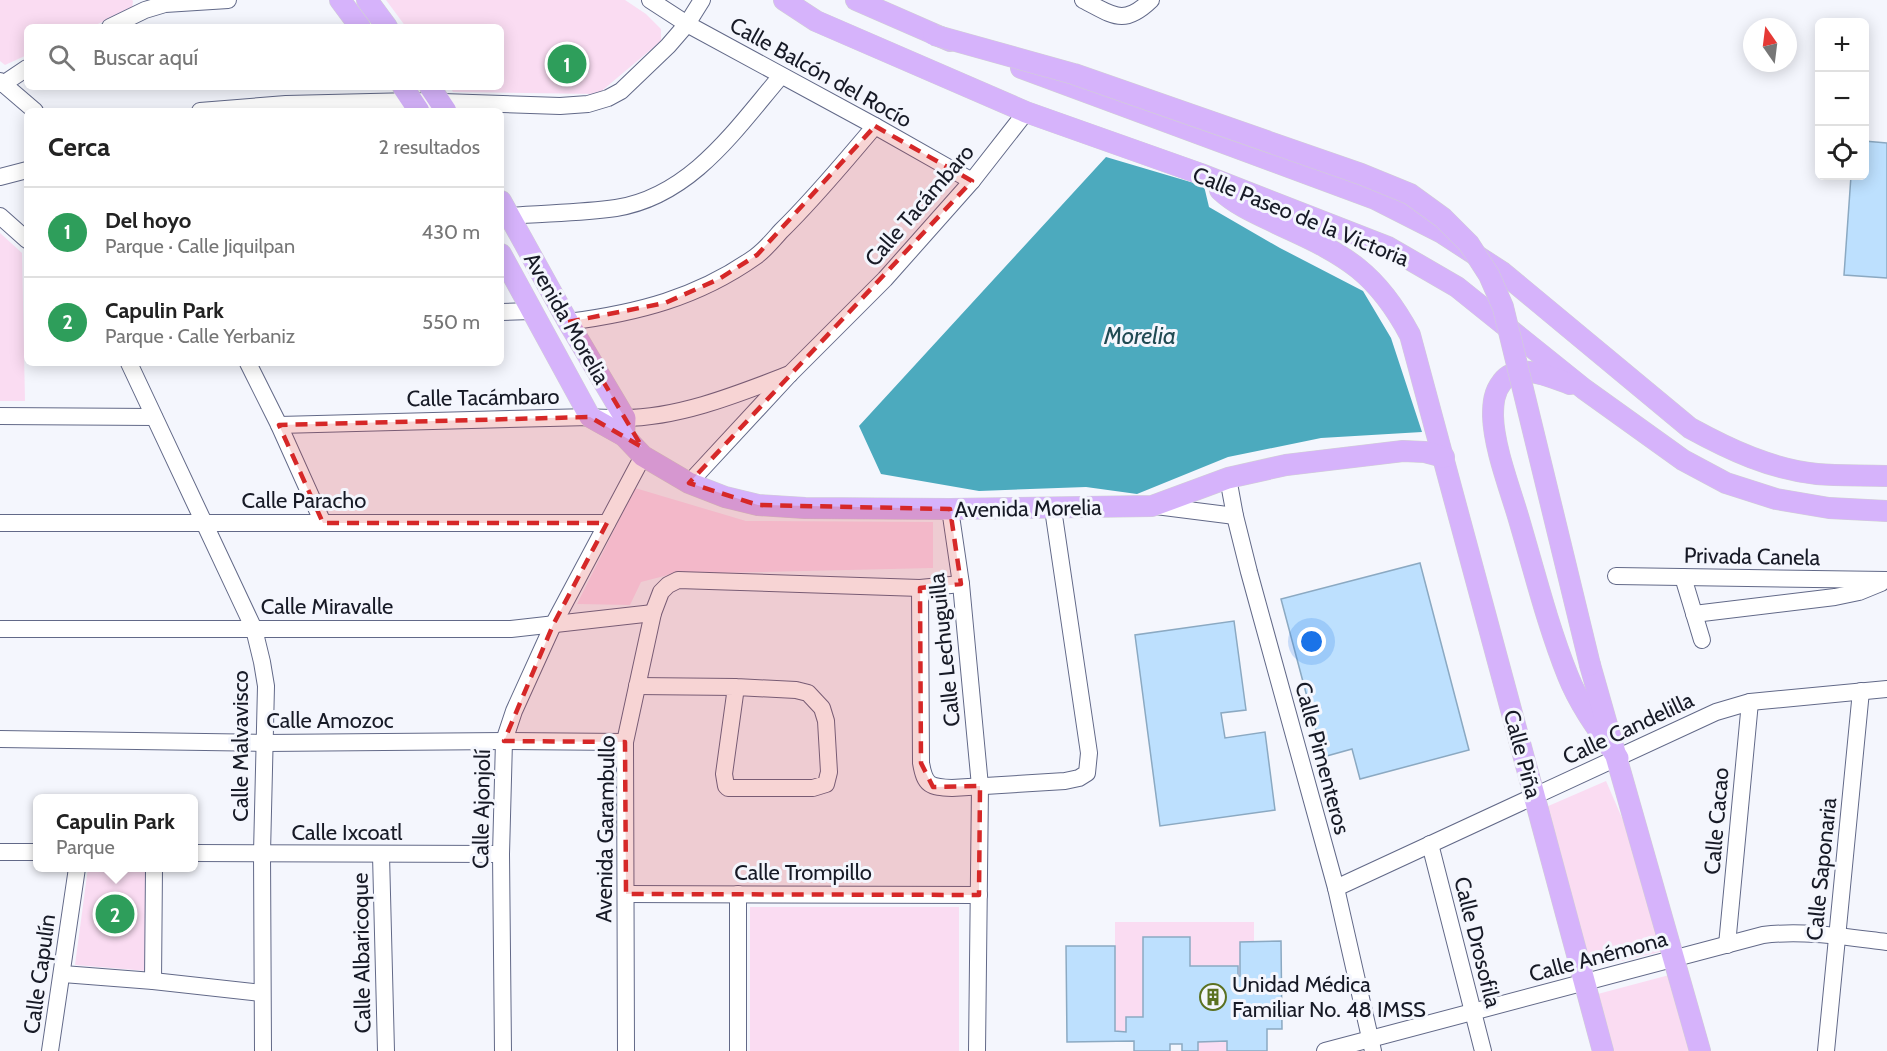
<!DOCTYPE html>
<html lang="es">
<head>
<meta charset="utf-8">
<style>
  :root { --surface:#fff; --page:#f6f6f6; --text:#222; --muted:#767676; --line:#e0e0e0; --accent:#7c3aed }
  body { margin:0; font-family:Cabin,sans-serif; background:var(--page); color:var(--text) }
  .controls { position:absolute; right:18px; top:18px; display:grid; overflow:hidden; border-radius:9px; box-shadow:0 3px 15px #0003 }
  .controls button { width:54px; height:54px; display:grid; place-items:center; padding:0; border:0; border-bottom:2px solid var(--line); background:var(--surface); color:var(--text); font:30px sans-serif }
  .compass { position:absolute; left:1743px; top:18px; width:54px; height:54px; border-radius:50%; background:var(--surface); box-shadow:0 3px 15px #0003; rotate:346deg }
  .you { position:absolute; left:1312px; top:642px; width:21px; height:21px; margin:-15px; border:4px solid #fff; border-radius:50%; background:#1a73e8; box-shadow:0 0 0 9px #1a73e833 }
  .badge { display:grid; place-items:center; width:39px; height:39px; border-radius:50%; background:var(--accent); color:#fff; font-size:20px; font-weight:700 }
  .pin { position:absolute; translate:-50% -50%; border:3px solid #fff; box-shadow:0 2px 6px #0006 }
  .popup { position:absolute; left:33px; top:794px; width:165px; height:78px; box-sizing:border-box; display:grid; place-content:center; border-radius:9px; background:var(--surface); filter:drop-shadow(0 2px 4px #0005); font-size:20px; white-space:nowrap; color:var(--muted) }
  .popup b { font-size:22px; color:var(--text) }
  .popup::after { content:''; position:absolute; left:50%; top:100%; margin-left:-12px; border:12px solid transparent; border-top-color:var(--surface) }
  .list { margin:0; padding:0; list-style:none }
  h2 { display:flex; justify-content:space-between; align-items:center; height:78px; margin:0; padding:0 24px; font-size:26px }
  h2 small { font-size:20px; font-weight:400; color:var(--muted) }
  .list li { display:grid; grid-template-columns:39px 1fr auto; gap:18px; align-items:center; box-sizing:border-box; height:90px; padding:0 24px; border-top:2px solid var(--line) }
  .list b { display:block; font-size:22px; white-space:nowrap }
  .list p { margin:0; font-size:20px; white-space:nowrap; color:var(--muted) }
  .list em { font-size:20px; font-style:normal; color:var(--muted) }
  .icon { flex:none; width:33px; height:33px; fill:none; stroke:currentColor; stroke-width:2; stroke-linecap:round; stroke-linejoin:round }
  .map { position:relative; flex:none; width:1887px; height:1051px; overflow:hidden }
  .search { position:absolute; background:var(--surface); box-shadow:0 3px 15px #0003; left:24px; top:24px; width:480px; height:66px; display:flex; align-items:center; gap:15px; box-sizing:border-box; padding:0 21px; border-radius:9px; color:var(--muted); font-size:22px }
  .panel { position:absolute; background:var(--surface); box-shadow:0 3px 15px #0003; left:24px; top:108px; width:480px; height:258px; border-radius:9px }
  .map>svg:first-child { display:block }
  .green { fill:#fadcf2 }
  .water { fill:#4caabe }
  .building { fill:#bde0fe; stroke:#8ba9c2; stroke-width:1.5 }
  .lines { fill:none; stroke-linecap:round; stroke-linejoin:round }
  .minor-casing { stroke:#626988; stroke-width:18 }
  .major-casing { stroke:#d1d1d4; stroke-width:22 }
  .minor { stroke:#fff; stroke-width:16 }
  .major { stroke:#d6b3fb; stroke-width:21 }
  .major-bridge-casing { stroke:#d1d1d4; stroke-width:22; stroke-linecap:butt }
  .major-bridge { stroke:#d6b3fb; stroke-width:21 }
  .marked { fill:#d62828; fill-opacity:0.2; stroke:#d62828; stroke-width:4.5; stroke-dasharray:12 8; stroke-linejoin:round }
  .labels { text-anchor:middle; stroke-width:6; stroke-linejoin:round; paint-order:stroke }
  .street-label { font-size:22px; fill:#171a26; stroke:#f4f6fd }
  .poi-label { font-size:22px; fill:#171a26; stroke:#f4f6fd; text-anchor:start }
  .water-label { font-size:24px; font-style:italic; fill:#204a53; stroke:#f4f6fd }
</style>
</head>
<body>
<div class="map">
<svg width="1887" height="1051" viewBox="0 0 1887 1051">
  <rect width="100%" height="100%" fill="#f4f6fd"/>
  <!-- green -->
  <g class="green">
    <path d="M0,0H132L133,1L132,9L91,27H27V55L5,65L0,61Z"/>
    <path d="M386,0H625L646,14L661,29V41L598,94L453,92L450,87H501V27H406Z"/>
    <path d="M0,233L22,253L25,401H0Z"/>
    <path d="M635,488L746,521L933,522V568L672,574L641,582L630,605L577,604Z"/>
    <path d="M1606,781L1642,864L1664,951L1584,970L1546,807Z"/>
    <path d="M88,868H149L147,971L75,965Z"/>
    <rect x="750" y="907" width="209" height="144"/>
    <path d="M1115,922H1254V942H1240V976H1238V966H1190L1189,937H1143V1017H1126V1032L1115,1031Z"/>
    <path d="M1673,974L1694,1051H1609L1594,995Z"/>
    <path d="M1227,1041V1051H1198V1042Z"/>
  </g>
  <!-- water -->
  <path class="water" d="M1106,157L1204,186L1209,207L1280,248L1363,291L1391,338L1422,432L1321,438L1228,457L1137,494L1086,487L979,491L881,474L859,426Z"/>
  <!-- building -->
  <g class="building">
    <path d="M1864,141L1887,143V278L1844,275L1851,176H1864Z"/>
    <path d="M1420,563L1469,750L1360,779L1352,749L1323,757L1281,599Z"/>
    <path d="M1234,621L1246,710L1221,713L1225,738L1265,732L1275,810L1160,826L1135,635Z"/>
    <path d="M1143,937H1190V966H1238V976H1240V942L1281,941L1282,1029H1267V1051H1227V1041L1198,1042V1051H1182V1044H1170V1051H1134V1041L1067,1042L1066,946H1115V1031L1126,1032V1017H1143Z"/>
  </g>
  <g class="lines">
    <defs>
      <g id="minor">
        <path d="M650,0L687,24L875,126L972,181"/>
        <path d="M1083,0C1113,15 1123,27 1151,0"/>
        <path d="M110,27L145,10L165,4L228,0"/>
        <path d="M0,81L35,111"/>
        <path d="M3,84L27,68"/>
        <path d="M200,111L286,104L413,101L560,106L588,104L608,98L621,91L668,46L687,24L702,0"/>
        <path d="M0,177L27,170"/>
        <path d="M0,216L27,240"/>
        <path d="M510,216C545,213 581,213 616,208C691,196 735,130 781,76"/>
        <path d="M501,312L531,311"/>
        <path d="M568,322C637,313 697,298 755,257C765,250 773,240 781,231C815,198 845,161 875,126"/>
        <path d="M129,363L254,629L262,662L266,686L262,853L263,1051"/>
        <path d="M248,363L279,425L323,523"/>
        <path d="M0,416L154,417"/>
        <path d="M279,425L590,417C601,418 612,418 623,418C679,418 738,394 790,374"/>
        <path d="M1228,478L1235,516L1249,572L1336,888L1373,1051"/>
        <path d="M689,483L790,374L885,279L972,181L1026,112"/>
        <path d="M1156,506L1235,516"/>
        <path d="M950,509L961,584L980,786L977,1051"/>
        <path d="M0,523H607"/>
        <path d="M1616,576L1887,580"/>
        <path d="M1683,577L1702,640"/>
        <path d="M920,588L921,763C925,786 930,787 952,788L1065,781L1079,778L1087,773L1089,753L1053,509"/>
        <path d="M1694,614L1835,597L1859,592L1881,583"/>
        <path d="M0,629H511L653,613"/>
        <path d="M637,686L736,687L796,690L808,693L822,708L826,721L829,772L826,784L813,788H728L726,786L724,774L736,687"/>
        <path d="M0,739L265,743L504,741L625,742"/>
        <path d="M1430,844L1483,1051"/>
        <path d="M0,852H37"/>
        <path d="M193,853L501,854"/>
        <path d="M381,855L386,1051"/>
        <path d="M1336,888L1716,712L1750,702L1887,689"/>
        <path d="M626,894L979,895"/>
        <path d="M1727,945L1750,702"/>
        <path d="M63,974L153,981L262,993"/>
        <path d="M153,981L154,868"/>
        <path d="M50,1051L77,868"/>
        <path d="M503,1051L501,854L504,741L514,711L553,625L643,456"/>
        <path d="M626,1051L625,742L653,613L661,592L668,585L678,580L920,588L961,584"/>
        <path d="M738,1051V894"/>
        <path d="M1325,1051L1763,935C1804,930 1846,937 1887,942"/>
        <path d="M1826,1051L1861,691"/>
      </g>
      <g id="major">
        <path d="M340,0L360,27"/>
        <path d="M367,0L387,27"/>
        <path d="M784,0L816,21L1026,112L1201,174L1388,247L1457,287L1584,389L1683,460L1726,483L1776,499L1829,508L1887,511"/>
        <path d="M856,0L950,41"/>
        <path d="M1021,68L1375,199L1442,233L1502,272L1690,428C1730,450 1771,469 1817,474C1840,476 1864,475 1887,476"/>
        <path d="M403,87L419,111"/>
        <path d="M430,87L446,111"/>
        <path d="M1220,190C1238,207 1262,216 1284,227C1346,255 1377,273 1410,335L1603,1051"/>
        <path d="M501,201L568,322L625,418L624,436"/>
        <path d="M501,254L590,417L624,436L643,456L689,483L725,497L758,505L805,508L950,509L1152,506L1228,478L1286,465L1403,451L1425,452L1444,457"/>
        <path d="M1570,384C1550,377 1518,361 1502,382C1494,392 1493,403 1493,416C1494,449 1511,491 1520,523C1535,574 1548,626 1568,676C1580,706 1599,731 1618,758"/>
        <path d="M1590,665L1700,1051"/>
      </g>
    </defs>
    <!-- minor casing -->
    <use href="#minor" class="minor-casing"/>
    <!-- major casing -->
    <use href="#major" class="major-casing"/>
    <!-- minor -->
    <use href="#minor" class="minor"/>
    <!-- major -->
    <use href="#major" class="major"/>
    <defs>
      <path id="major-bridge" d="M934,35L1074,74L1361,174L1410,194L1443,218L1469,244L1489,275L1503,307L1590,665"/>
    </defs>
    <!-- major-bridge casing -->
    <use href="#major-bridge" class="major-bridge-casing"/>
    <!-- major-bridge -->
    <use href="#major-bridge" class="major-bridge"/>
  </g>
  <!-- marked area -->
  <path class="marked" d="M875,126L972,181L689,483L758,505L950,509L961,584L920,588L921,763L933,787L980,786L979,895L626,894L625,742L504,741L553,625L607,523H323L279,425L590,417L642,447L568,322L665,303L719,279L757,255Z"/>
  <!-- icons -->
  <defs>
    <symbol id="building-ring" viewBox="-11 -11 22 22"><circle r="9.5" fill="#f4f6fd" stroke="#5b7121" stroke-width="1.5"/><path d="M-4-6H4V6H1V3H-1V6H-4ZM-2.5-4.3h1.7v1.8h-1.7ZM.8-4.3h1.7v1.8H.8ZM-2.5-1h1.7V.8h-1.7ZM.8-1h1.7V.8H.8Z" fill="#5b7121"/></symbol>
  </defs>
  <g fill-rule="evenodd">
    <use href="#building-ring" x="1198" y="982" width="30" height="30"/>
  </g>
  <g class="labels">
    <!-- street labels -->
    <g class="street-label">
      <text transform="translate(821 72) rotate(29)" y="8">Calle Balcón del Rocío</text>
      <text transform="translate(919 205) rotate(-49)" y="8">Calle Tacámbaro</text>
      <text transform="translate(1301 216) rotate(22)" y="8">Calle Paseo de la Victoria</text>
      <text transform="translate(567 318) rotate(60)" y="8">Avenida Morelia</text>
      <text transform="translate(483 397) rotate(-1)" y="8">Calle Tacámbaro</text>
      <text x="304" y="508">Calle Paracho</text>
      <text transform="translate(1028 508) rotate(-1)" y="8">Avenida Morelia</text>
      <text transform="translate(1752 556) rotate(1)" y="8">Privada Canela</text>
      <text x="327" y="614">Calle Miravalle</text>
      <text transform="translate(944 650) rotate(-96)" y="8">Calle Lechuguilla</text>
      <text x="330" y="728">Calle Amozoc</text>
      <text transform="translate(1628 728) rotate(-25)" y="8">Calle Candelilla</text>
      <text transform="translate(240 746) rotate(-90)" y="8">Calle Malvavisco</text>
      <text transform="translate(1523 754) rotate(75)" y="8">Calle Piña</text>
      <text transform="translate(1323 758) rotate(75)" y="8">Calle Pimenteros</text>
      <text transform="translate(481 809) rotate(-89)" y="8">Calle Ajonjolí</text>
      <text transform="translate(1716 821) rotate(-85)" y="8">Calle Cacao</text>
      <text transform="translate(605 829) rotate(-89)" y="8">Avenida Garambullo</text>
      <text x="347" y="840">Calle Ixcoatl</text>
      <text transform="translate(1821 869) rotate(-84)" y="8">Calle Saponaria</text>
      <text x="803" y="880">Calle Trompillo</text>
      <text transform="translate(1478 942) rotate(76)" y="8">Calle Drosofila</text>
      <text transform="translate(361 953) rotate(-91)" y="8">Calle Albaricoque</text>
      <text transform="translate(1598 956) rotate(-15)" y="8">Calle Anémona</text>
      <text transform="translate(39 974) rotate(-82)" y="8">Calle Capulín</text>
    </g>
    <!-- poi labels -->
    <g class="poi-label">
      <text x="1232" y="992">Unidad Médica<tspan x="1232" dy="25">Familiar No. 48 IMSS</tspan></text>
    </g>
    <!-- water labels -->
    <g class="water-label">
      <text x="1140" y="344">Morelia</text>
    </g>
  </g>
</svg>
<div class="controls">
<button>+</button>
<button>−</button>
<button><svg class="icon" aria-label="locate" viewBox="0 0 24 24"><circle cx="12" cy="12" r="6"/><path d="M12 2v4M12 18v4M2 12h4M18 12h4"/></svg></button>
</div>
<svg class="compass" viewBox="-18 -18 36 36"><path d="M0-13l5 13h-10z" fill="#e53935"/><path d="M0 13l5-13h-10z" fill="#767676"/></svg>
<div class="you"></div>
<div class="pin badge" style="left:567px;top:64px;background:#2e9e5b">1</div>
<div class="pin badge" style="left:115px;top:914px;background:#2e9e5b">2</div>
<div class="popup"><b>Capulin Park</b>Parque</div>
<div class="search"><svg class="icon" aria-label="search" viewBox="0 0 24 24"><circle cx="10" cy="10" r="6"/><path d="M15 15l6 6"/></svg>Buscar aquí</div>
<section class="panel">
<h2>Cerca<small>2 resultados</small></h2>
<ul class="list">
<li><span class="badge" style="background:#2e9e5b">1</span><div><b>Del hoyo</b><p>Parque · Calle Jiquilpan</p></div><em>430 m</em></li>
<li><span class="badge" style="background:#2e9e5b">2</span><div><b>Capulin Park</b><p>Parque · Calle Yerbaniz</p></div><em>550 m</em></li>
</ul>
</section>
</div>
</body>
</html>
